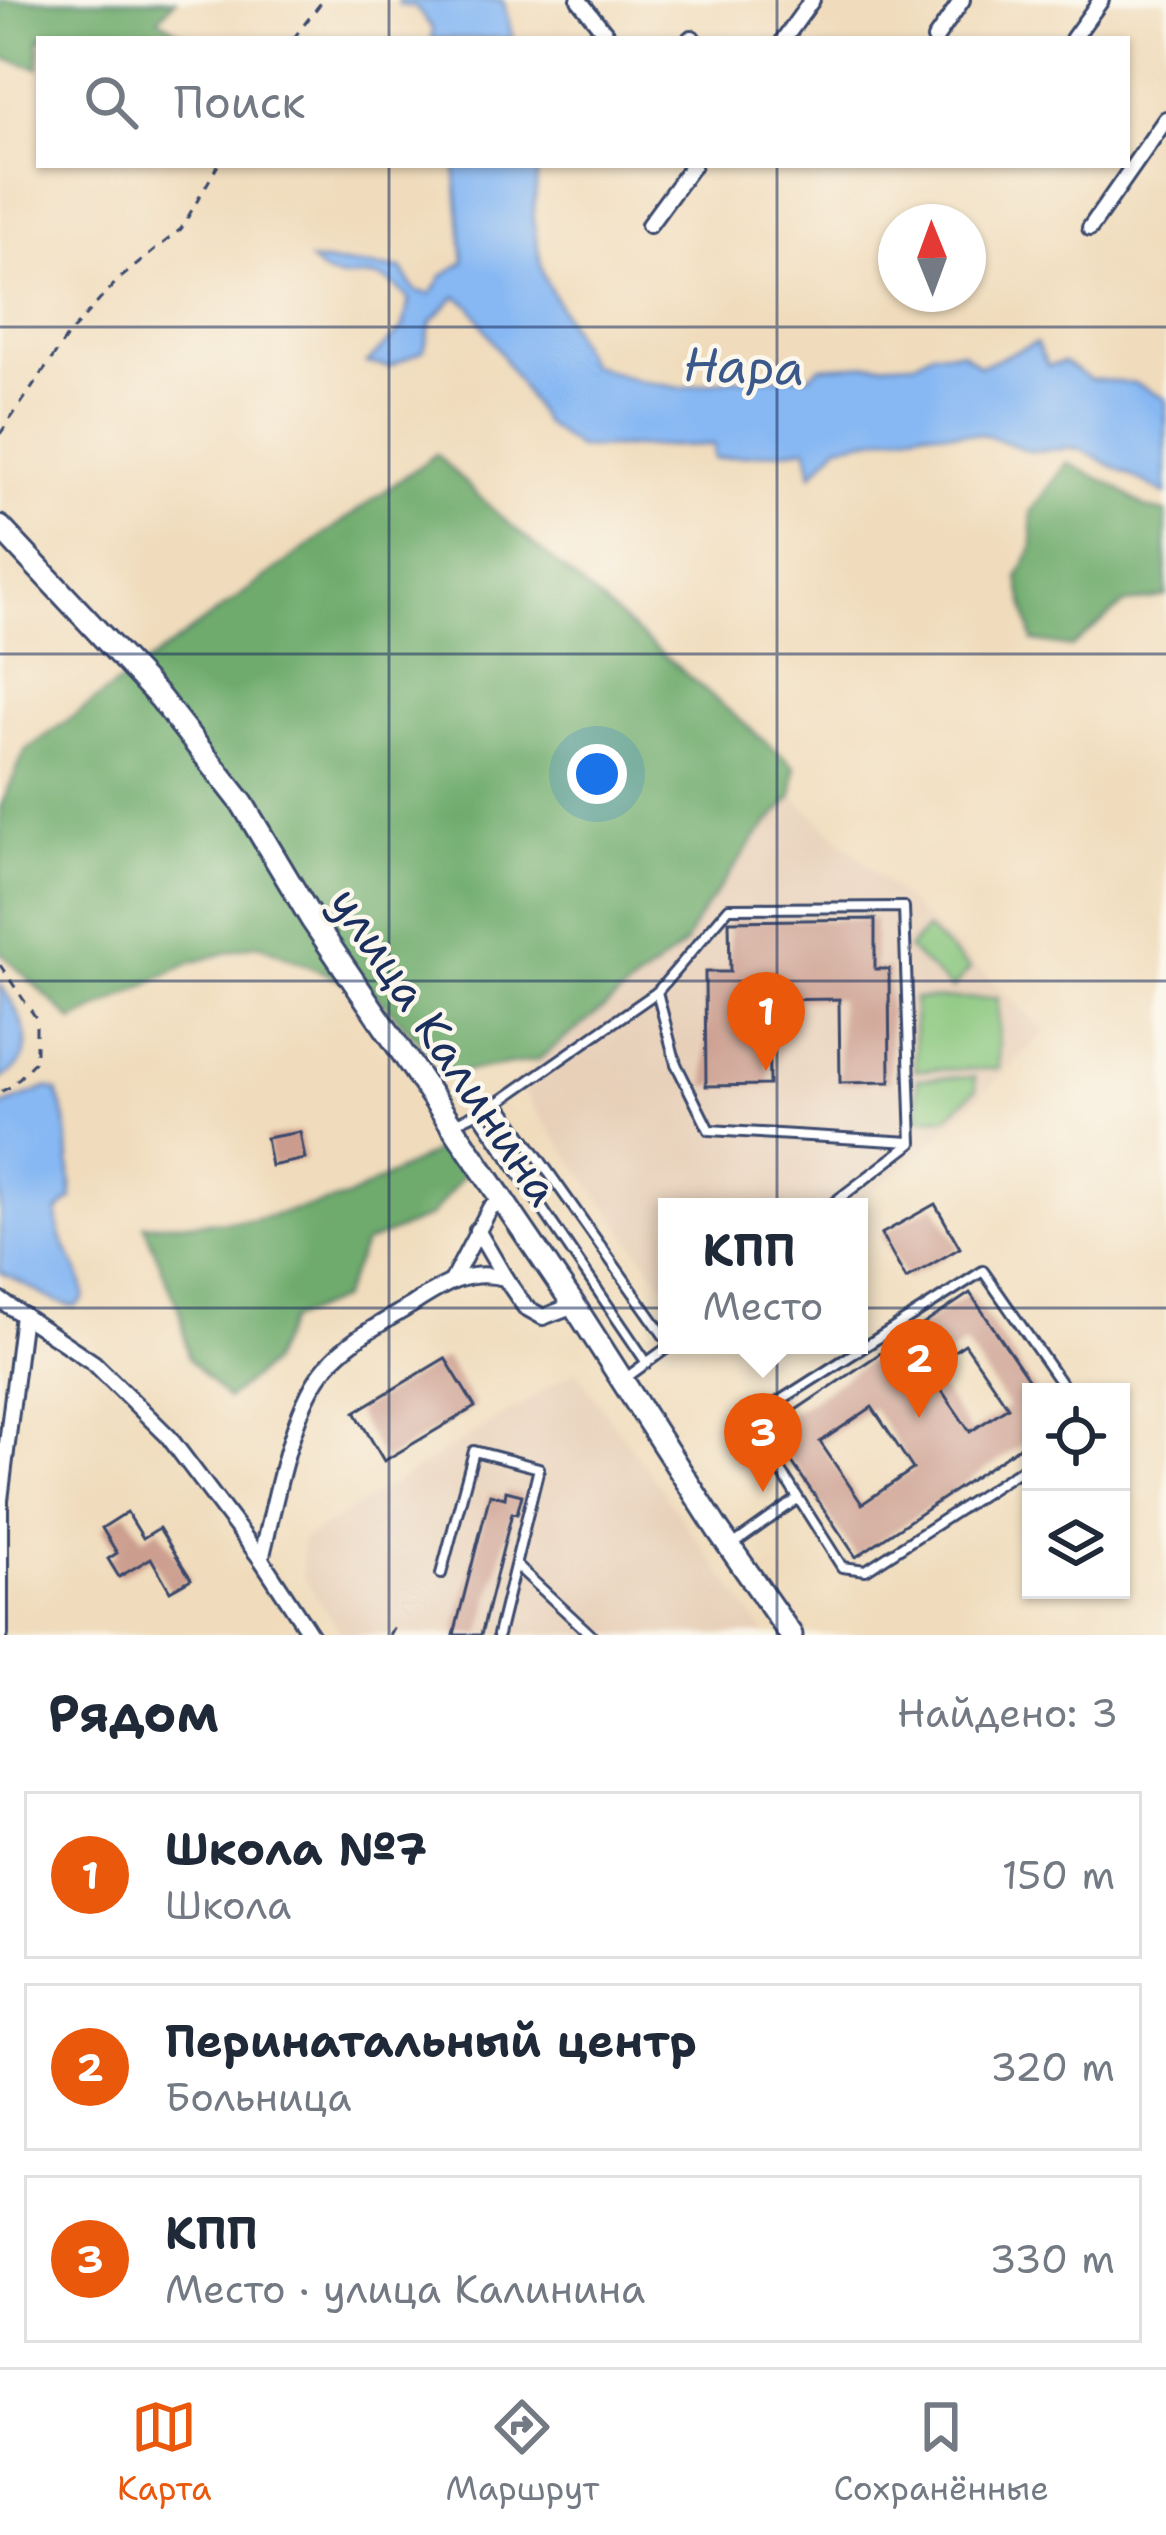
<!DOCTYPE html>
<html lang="ru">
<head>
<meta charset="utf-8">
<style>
  :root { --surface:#fff; --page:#f6f6f7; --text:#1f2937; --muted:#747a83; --line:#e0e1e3; --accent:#ea580c }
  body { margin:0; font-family:"Shantell Sans",sans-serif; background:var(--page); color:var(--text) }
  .controls { position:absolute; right:36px; bottom:36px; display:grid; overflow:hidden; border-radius:0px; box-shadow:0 3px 9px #0004 }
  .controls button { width:108px; height:108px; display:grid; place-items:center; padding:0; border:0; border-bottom:3px solid var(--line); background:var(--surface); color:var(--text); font:60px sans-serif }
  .compass { position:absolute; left:878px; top:204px; width:108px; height:108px; border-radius:50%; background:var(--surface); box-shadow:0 3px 9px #0004; rotate:359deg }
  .you { position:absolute; left:597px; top:774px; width:42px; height:42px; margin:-30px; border:9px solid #fff; border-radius:50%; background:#1a73e8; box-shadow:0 0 0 18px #1a73e833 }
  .badge { display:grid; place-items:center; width:78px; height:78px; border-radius:50%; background:var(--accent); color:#fff; font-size:39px; font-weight:700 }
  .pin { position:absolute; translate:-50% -99px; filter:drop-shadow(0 3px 6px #0008) }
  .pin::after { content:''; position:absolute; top:63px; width:42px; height:36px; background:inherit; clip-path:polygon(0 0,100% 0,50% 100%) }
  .popup { position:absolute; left:658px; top:1198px; width:210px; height:156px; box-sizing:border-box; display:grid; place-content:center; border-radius:0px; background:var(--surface); filter:drop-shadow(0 3px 9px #0005); font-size:39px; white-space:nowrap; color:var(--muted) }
  .popup b { font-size:45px; color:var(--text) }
  .popup::after { content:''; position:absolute; left:50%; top:100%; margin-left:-24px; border:24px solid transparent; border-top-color:var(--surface) }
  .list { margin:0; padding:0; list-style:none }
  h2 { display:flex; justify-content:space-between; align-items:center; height:156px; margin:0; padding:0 48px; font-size:51px }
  h2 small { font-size:39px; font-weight:400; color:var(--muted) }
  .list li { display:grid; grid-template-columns:78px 1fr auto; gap:36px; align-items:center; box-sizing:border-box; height:168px; margin:0 24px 24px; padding:0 24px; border:3px solid var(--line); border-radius:0px }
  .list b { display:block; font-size:45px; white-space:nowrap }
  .list p { margin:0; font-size:39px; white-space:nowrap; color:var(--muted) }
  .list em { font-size:39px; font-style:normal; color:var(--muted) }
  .icon { flex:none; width:66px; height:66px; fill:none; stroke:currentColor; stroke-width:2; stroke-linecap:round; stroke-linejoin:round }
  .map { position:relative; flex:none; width:1166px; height:1635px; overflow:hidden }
  .search { position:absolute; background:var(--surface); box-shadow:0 3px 9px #0004; left:36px; right:36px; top:36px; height:132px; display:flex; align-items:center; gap:30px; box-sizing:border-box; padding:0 42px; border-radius:0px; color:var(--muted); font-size:45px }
  .sheet { height:732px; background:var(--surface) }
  nav { display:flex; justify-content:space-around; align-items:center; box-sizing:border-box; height:168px; border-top:3px solid var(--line); background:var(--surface); font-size:33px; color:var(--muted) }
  nav a { display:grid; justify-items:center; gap:6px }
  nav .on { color:var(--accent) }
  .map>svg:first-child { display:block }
  .built { fill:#e7cfb8 }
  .green { fill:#88c67d; stroke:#527a6e; stroke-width:3 }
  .forest { fill:#6eab6c; stroke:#446d65; stroke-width:3 }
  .water { fill:#87b8f3; stroke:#5174a8; stroke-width:3 }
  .building { fill:#cb9c8d; fill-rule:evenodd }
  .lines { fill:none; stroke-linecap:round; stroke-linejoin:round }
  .lane-casing { stroke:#3b496c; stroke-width:14 }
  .street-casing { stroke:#3b496c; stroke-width:20 }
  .secondary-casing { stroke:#3b496c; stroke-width:27 }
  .path { stroke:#3b496c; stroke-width:3; stroke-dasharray:9 9; stroke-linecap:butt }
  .lane { stroke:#fff; stroke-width:8 }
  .street { stroke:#fff; stroke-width:14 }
  .secondary { stroke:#fff; stroke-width:21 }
  .grid { fill:none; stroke:#1b2f5e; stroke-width:3; stroke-opacity:0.55 }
  .labels { text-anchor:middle; stroke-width:9; stroke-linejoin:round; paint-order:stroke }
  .street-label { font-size:45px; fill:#1b2f5e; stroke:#fbf7ec }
  .water-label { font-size:48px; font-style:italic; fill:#3b588b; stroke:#fbf7ec }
</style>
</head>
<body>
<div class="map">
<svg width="1166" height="1635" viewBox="0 0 1166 1635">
  <rect width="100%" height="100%" fill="#fbf7ec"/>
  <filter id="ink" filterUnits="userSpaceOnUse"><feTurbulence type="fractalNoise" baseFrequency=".00833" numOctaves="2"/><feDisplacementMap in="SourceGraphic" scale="24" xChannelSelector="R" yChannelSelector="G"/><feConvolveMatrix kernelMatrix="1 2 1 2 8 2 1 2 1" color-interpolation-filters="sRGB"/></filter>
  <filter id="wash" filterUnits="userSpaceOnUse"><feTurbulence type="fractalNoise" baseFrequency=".004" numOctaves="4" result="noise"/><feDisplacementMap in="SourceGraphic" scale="48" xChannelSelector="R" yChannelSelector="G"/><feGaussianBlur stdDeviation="2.7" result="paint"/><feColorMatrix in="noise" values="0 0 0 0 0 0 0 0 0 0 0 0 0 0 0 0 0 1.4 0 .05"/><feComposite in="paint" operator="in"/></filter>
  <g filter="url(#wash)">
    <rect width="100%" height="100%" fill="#f0dcbc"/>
    <!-- built -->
    <g class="built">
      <path d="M793,796L1046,1031L927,1148L853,1207H667V1289L515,1082L685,944L696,921L757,836Z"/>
      <path d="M576,1371L766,1635H343L303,1578L302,1540Z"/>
    </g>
    <!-- green -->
    <g class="green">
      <path d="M926,929L970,969L952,989L908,949Z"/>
      <path d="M998,998L999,1069L915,1070L914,999Z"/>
      <path d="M975,1077L976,1089L947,1117L919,1118L917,1079Z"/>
    </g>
    <!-- forest -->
    <g class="forest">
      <path d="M0,0H175L158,19L191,39H39V68L0,57Z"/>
      <path d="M436,454L493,510L795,767L793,796L757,836L696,921L685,944L538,1060L448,1074L377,995L257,944L190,963L73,1021L0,952V808L25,751Z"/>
      <path d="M1067,463L1115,486L1146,508L1166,512V596L1124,604L1071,647L1033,641L1018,578L1033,547L1031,512Z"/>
      <path d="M442,1142L467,1171L431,1216L364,1244L341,1299L290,1320L269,1364L227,1399L188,1358L181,1314L144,1225L253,1220L346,1198L432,1153Z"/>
    </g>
    <!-- water -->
    <g class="water">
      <path d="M399,0H503L513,39H432V28L415,7L399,5Z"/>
      <path d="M455,165H538L533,220L543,275L589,364L636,380L681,388L732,379L809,376L820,367L915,362L934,351L962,352L980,366L1036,343L1048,366L1064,362L1089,379L1134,383L1166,399V494L1078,448L1029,451L986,435L922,430L839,445L812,474L807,448L714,459L713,445L578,448L544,423L471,306L456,296L431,322L424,350L389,367L367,363L403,328L409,300C375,259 358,287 326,274C320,271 316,265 311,261L401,269L416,291L431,294L443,275L464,262Z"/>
      <path d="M0,984C13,1003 35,1036 22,1060C19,1068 7,1075 0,1080Z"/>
      <path d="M46,1088L57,1091L66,1120L72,1199L58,1211C53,1244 84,1265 84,1298L76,1306C48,1304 27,1282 0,1272V1107Z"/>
    </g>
    <g id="blocks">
      <!-- building -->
      <g class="building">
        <path d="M875,919V969H889L890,1082L840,1083L839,999L768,1000L769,1085L706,1086L705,972H730L729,921Z"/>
        <path d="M300,1132L305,1159L271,1166L266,1138Z"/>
        <path d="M935,1204L960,1248L906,1279L881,1234Z"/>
        <path d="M970,1293L1037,1392H1031V1439L856,1557L769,1428ZM965,1344L1008,1407L970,1432L927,1369ZM872,1407L913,1469L862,1504L820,1442Z"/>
        <path d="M445,1358L475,1407L384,1461L355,1412Z"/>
        <path d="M506,1491L522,1495L517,1514L512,1513L481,1635H454L490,1494L505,1498Z"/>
        <path d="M127,1512L143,1538L159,1528L191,1579L170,1591L151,1558L119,1577L108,1559L117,1553L102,1528Z"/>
      </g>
    </g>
  </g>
  <g filter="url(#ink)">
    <use href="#blocks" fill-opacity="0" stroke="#3b496c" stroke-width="3"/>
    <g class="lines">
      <defs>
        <g id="lane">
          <path d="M657,992L676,1064L709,1130L911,1142"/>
          <path d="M499,1102L667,1340"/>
          <path d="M478,1114L647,1363"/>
          <path d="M456,1123L499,1102L657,992L729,908L904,907L912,1143L828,1207"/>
          <path d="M623,1380L671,1345"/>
          <path d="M1031,1463L866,1570L842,1567L755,1430L759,1414L983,1271L1067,1392"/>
          <path d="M731,1546L796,1500"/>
          <path d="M516,1565L591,1635"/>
          <path d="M441,1574L474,1451L539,1468L498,1635"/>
        </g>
        <g id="street">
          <path d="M579,0L610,39"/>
          <path d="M690,39L692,38"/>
          <path d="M784,39L812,0"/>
          <path d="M935,39L962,0"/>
          <path d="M1073,39L1101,0"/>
          <path d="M649,225L693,165"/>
          <path d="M1090,228L1166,119"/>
          <path d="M477,1230L505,1278"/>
          <path d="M453,1279L490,1208L502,1201"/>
          <path d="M0,1300L94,1363L168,1436L261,1559"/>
          <path d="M0,1635V1500L23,1315"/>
          <path d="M311,1635L261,1559C275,1505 291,1406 327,1366C349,1340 382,1323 410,1306C441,1286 467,1268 505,1278L525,1307L543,1317L574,1305"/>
        </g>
        <path id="secondary" d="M0,527L160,698L242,803L312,920L574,1305L718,1530L791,1635"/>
      </defs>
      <!-- lane casing -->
      <use href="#lane" class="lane-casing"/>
      <!-- street casing -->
      <use href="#street" class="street-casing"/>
      <!-- secondary casing -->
      <use href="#secondary" class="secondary-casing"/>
      <!-- path -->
      <g class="path">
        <path d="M293,39L323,0"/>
        <path d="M0,434L69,334L118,280L181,229L218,165"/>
        <path d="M0,965L36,1018V1060L12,1086L0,1092"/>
        <path d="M389,1635L395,1624"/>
      </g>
      <!-- lane -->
      <use href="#lane" class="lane"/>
      <!-- street -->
      <use href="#street" class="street"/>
      <!-- secondary -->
      <use href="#secondary" class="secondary"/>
    </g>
  </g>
  <!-- grid -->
  <path class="grid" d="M389,0V39M777,0V39M389,165V1635M777,165V1635M0,327H1166M0,654H1166M0,981H1166M0,1308H1166"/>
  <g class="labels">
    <!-- street labels -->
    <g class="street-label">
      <text transform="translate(445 1046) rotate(56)" y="16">улица Калинина</text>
    </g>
    <!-- water labels -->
    <g class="water-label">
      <text transform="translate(744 366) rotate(2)" y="17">Нара</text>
    </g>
  </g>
</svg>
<div class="controls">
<button><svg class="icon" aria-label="locate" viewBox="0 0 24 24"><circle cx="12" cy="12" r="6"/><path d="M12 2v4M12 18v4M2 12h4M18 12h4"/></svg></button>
<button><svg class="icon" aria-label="layers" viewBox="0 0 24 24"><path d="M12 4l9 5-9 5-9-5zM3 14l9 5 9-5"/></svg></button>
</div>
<svg class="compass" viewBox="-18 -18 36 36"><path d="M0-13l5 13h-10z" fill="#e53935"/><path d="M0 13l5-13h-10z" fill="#747a83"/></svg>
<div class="you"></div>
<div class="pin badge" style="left:766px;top:1071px">1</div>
<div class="pin badge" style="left:919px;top:1418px">2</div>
<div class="pin badge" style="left:763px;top:1492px">3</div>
<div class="popup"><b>КПП</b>Место</div>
<div class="search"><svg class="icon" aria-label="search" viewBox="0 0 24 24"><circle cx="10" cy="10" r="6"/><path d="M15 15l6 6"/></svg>Поиск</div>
</div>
<section class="sheet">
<h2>Рядом<small>Найдено: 3</small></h2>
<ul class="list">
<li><span class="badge">1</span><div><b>Школа №7</b><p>Школа</p></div><em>150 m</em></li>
<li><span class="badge">2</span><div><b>Перинатальный центр</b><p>Больница</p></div><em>320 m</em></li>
<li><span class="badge">3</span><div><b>КПП</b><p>Место · улица Калинина</p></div><em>330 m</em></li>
</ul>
</section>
<nav>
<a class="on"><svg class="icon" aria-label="map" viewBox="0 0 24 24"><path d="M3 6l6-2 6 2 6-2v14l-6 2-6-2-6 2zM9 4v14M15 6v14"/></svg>Карта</a>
<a><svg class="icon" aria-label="directions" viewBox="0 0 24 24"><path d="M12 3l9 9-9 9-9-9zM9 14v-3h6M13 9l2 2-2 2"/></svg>Маршрут</a>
<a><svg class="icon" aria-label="saved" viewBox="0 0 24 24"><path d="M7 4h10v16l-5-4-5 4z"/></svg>Сохранённые</a>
</nav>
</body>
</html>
